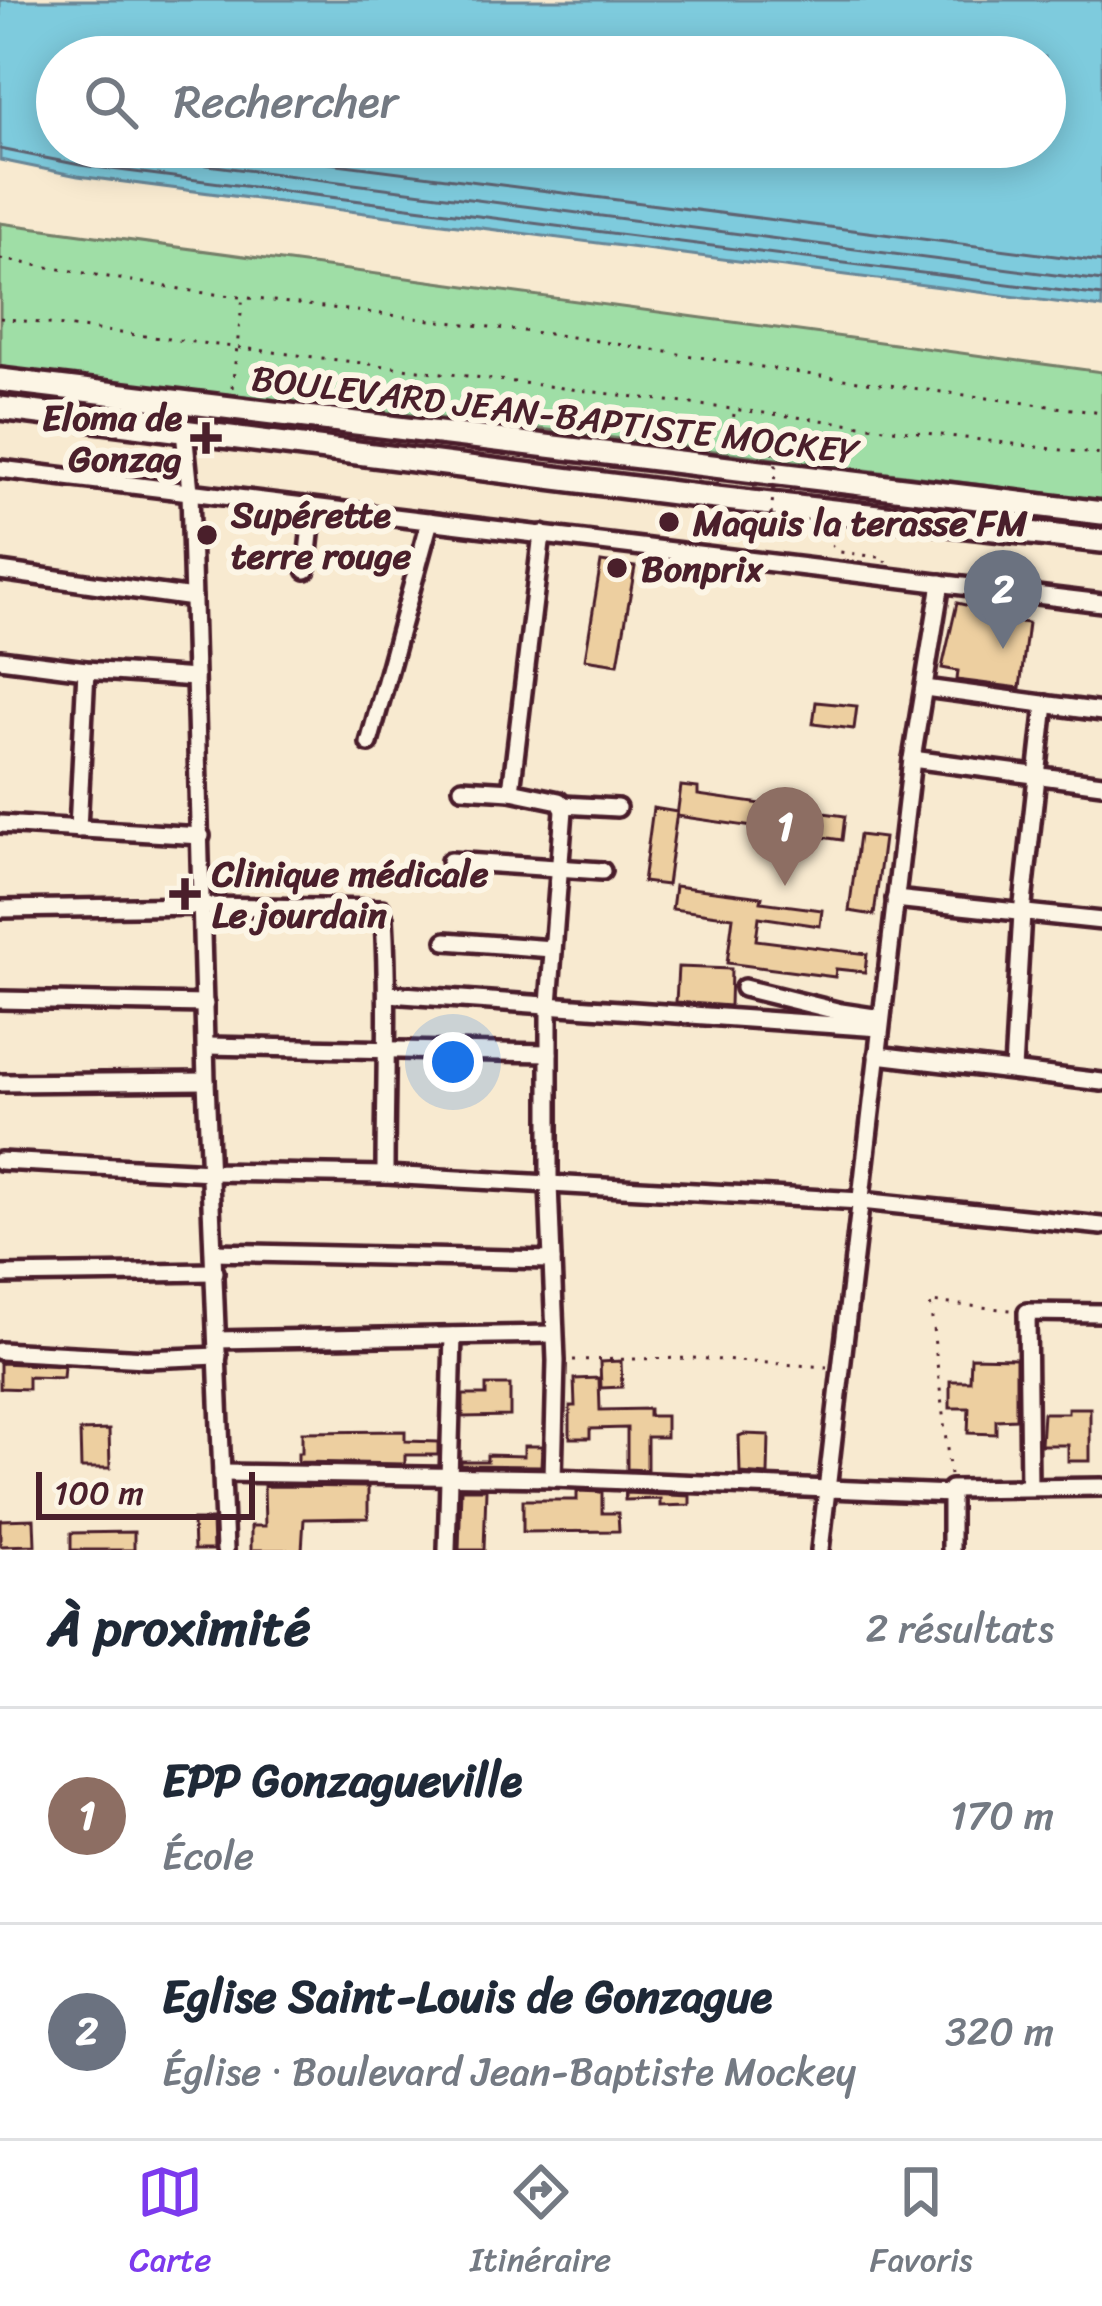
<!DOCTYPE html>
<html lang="fr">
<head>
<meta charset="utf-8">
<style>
  :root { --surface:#fff; --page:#f6f6f7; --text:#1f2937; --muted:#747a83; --line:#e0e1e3; --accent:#7c3aed }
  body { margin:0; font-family:Sriracha,sans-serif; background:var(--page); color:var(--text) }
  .scale { position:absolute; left:36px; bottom:30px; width:219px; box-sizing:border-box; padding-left:12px; border:6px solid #4a1f2b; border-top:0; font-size:33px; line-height:42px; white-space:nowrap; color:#4a1f2b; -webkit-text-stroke:9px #fcf5e5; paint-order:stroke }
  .you { position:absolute; left:453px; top:1062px; width:42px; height:42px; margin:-30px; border:9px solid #fff; border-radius:50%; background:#1a73e8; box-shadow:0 0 0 18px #1a73e833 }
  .badge { display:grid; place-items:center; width:78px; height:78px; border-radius:50%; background:var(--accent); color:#fff; font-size:39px; font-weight:700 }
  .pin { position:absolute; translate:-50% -99px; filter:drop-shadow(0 3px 6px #0008) }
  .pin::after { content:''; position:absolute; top:63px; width:42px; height:36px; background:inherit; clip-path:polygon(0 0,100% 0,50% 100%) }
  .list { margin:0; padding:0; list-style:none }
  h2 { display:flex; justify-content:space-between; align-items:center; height:156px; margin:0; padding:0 48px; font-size:51px }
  h2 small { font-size:39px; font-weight:400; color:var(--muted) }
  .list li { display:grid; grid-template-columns:78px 1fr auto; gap:36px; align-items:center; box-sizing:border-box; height:216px; padding:0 48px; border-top:3px solid var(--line) }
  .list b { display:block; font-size:45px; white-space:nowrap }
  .list p { margin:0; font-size:39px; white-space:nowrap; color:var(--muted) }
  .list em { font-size:39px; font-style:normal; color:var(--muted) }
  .icon { flex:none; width:66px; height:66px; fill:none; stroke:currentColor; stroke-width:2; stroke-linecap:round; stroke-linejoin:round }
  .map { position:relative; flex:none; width:1102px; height:1550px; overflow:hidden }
  .search { position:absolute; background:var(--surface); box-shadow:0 6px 30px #0003; left:36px; right:36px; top:36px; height:132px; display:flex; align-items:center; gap:30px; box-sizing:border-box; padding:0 42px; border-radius:66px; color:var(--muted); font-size:45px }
  .sheet { height:588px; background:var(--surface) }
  nav { display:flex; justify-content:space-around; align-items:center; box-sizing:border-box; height:168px; border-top:3px solid var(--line); background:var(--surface); font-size:33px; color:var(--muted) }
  nav a { display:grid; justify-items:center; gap:6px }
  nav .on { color:var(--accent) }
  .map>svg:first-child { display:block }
  .green { fill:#9fdea6; stroke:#747e68; stroke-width:3 }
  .water { fill:#7ecbdd; stroke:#698696; stroke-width:3; fill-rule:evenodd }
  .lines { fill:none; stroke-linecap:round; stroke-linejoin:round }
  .shore { stroke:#5f6472; stroke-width:3 }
  .building { fill:#edcfa0; stroke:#4a1f2b; stroke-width:3 }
  .minor-casing { stroke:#4a1f2b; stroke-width:24 }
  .highway-casing { stroke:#4a1f2b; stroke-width:30 }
  .path { stroke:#4a1f2b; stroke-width:3; stroke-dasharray:3 9; stroke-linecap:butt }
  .minor { stroke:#fcf5e5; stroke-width:15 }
  .highway { stroke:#fcf5e5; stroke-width:21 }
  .path-bridge { stroke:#4a1f2b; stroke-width:3; stroke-dasharray:3 9; stroke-linecap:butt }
  .poi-dot { fill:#4a1f2b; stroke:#fcf5e5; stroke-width:4.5 }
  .labels { text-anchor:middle; stroke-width:12; stroke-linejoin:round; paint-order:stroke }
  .street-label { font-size:36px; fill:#4a1f2b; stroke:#fcf5e5 }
  .poi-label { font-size:36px; font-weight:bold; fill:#4a1f2b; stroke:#fcf5e5; text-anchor:start }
</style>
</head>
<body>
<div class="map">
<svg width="1102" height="1550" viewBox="0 0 1102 1550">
  <rect width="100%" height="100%" fill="#f8ead0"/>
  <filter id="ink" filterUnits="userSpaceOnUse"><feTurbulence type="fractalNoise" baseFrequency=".00833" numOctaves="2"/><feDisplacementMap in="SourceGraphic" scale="24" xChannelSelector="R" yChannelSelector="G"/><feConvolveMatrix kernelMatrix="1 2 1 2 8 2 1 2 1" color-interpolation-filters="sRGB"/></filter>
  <g filter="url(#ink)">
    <!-- green -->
    <path class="green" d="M0,223L1102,372V500L566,432L0,369Z"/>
    <!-- water -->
    <path class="water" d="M0,0H1102V308L78,176L0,160ZM57,57H1045V147H57Z"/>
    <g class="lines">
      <!-- shore -->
      <g class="shore">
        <path d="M69,147L1102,281"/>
        <path d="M204,147L1102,262"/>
        <path d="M0,149L80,165L1102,296"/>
      </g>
    </g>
    <!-- building -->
    <g class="building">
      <path d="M601,562L635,567L618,664L585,659Z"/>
      <path d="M957,603L987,610L1020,612L1019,622L1028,623L1020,688L957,680L958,671L942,668Z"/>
      <path d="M816,702L857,706L854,729L813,724Z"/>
      <path d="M681,786L698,788V795L845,816L842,840L677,816Z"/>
      <path d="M653,808L677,812L667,885L643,882Z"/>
      <path d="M859,835L884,838L874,915L849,911Z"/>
      <path d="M675,886L762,897L761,902L822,910L820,926L759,917L756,940L867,954L865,972L836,969L835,977L727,963L733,917L672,909Z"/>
      <path d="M678,967L731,969L730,1006L676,1002Z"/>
      <path d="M971,1357L1016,1358V1419L996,1420V1434L968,1433L969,1408H950V1381H970Z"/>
      <path d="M621,1361L622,1387L601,1388L600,1362Z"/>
      <path d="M0,1363L64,1366L63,1378L28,1377V1389L0,1388Z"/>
      <path d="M599,1378L600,1410L649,1409V1416H666V1437H647V1470L627,1469V1428L590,1429V1438H570V1406H575L574,1379Z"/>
      <path d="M486,1385H510V1416L463,1417V1395H486Z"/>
      <path d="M1068,1408H1090V1461H1068V1445H1041L1043,1413H1068Z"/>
      <path d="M109,1430L110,1468H81L80,1431Z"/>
      <path d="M405,1431V1441L438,1442V1455H405V1464L298,1462V1453H302V1432Z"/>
      <path d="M744,1434L769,1435L768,1475L740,1473L739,1436Z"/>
      <path d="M524,1446H542L541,1466L461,1465V1461H487V1455L524,1456Z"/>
      <path d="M264,1486L368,1487V1518L304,1519L302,1550H251V1526H265Z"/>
      <path d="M461,1489H486L484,1550H459Z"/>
      <path d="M577,1491L602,1492V1513H618L619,1531L523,1532V1500H577Z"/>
      <path d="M625,1493L690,1496V1505L660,1506V1499L625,1500Z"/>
      <path d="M34,1519L35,1545L0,1546V1520Z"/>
      <path d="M193,1520H212L213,1550H194Z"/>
      <path d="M134,1532V1550H71V1533Z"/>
    </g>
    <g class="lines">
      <defs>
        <g id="minor">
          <path d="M184,431L190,491L206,1081L225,1550"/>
          <path d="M0,469L1102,603"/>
          <path d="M306,570L313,508"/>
          <path d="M0,571L193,598"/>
          <path d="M0,659L86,670L195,678"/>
          <path d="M925,688L1102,712"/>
          <path d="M369,743L430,521"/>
          <path d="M912,759L1102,784"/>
          <path d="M462,788L511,791L559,801L564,810L549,1004V1184L556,1361L553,1478"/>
          <path d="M511,791L542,534"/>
          <path d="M563,805L617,808"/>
          <path d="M0,824L201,836"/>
          <path d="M78,829L86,670"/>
          <path d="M450,861L602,871"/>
          <path d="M895,899L1102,921"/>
          <path d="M0,909L203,906L381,909L384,918C389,1004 385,1089 385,1175"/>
          <path d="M446,941L552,949"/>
          <path d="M744,988L841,1012L881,1018"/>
          <path d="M388,994L880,1028"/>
          <path d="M0,1000L205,1004"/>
          <path d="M206,1046L549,1053"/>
          <path d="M877,1055L1102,1082"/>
          <path d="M1013,1070L1022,913L1045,704"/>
          <path d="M0,1083L206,1081"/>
          <path d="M0,1161L211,1172L385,1175L861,1201L1102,1226"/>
          <path d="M214,1252L552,1260"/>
          <path d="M0,1275L215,1272"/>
          <path d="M217,1340L554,1334"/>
          <path d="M0,1351L146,1359L218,1356"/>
          <path d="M222,1473L553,1478L952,1494"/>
          <path d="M1029,1487L1027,1312L1102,1313"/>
          <path d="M447,1550L453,1336"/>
          <path d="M820,1550L912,759L941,583"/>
          <path d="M951,1550V1489L1102,1487"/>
        </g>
        <g id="highway">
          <path d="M0,380L1102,513"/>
          <path d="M0,408L698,496L1102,541"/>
        </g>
      </defs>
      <!-- minor casing -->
      <use href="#minor" class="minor-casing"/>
      <!-- highway casing -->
      <use href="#highway" class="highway-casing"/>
      <!-- path -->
      <g class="path">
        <path d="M0,259L198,292L565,336L813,375L1102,413"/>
        <path d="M0,318L1102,455"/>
        <path d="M232,388L243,297"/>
        <path d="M734,414L730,442L735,446L812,458"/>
        <path d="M702,541L703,534L725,521L814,531L840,552L886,558L885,563"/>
        <path d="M573,1360L692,1358L827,1367"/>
        <path d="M950,1475L930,1302L1011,1310"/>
      </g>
      <!-- minor -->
      <use href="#minor" class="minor"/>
      <!-- highway -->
      <use href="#highway" class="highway"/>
      <!-- path-bridge -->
      <path class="path-bridge" d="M770,527L777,452"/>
    </g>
  </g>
  <!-- markers -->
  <g class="poi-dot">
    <path d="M200 420h12v12h12v12h-12v12h-12v-12h-12v-12h12z"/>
    <circle cx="669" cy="522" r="12"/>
    <circle cx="207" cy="535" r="12"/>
    <circle cx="617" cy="568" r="12"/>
    <path d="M179 876h12v12h12v12h-12v12h-12v-12h-12v-12h12z"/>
  </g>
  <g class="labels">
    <!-- street labels -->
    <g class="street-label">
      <text transform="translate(555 414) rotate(7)" y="13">BOULEVARD JEAN-BAPTISTE MOCKEY</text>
    </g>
    <!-- poi labels -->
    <g class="poi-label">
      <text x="182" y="430" text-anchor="end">Eloma de<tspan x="182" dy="41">Gonzag</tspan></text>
      <text x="231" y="527">Supérette<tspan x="231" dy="41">terre rouge</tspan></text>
      <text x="693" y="535">Maquis la terasse FM</text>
      <text x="641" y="581">Bonprix</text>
      <text x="212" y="886">Clinique médicale<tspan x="212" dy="41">Le jourdain</tspan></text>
    </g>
  </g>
</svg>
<div class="scale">100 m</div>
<div class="you"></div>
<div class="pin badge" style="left:785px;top:886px;background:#8d6e63">1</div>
<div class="pin badge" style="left:1003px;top:649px;background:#6b7280">2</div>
<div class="search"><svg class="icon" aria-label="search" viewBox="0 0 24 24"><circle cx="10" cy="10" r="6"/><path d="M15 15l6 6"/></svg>Rechercher</div>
</div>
<section class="sheet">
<h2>À proximité<small>2 résultats</small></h2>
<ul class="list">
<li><span class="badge" style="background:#8d6e63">1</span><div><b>EPP Gonzagueville</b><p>École</p></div><em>170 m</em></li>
<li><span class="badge" style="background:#6b7280">2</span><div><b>Eglise Saint-Louis de Gonzague</b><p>Église · Boulevard Jean-Baptiste Mockey</p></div><em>320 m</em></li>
</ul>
</section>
<nav>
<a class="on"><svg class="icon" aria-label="map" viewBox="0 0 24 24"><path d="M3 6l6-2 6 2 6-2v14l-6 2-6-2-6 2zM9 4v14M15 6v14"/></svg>Carte</a>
<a><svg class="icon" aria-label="directions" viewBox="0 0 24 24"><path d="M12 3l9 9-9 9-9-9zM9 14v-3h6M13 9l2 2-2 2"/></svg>Itinéraire</a>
<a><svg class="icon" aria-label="saved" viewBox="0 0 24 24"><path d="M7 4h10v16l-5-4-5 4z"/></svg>Favoris</a>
</nav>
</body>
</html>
